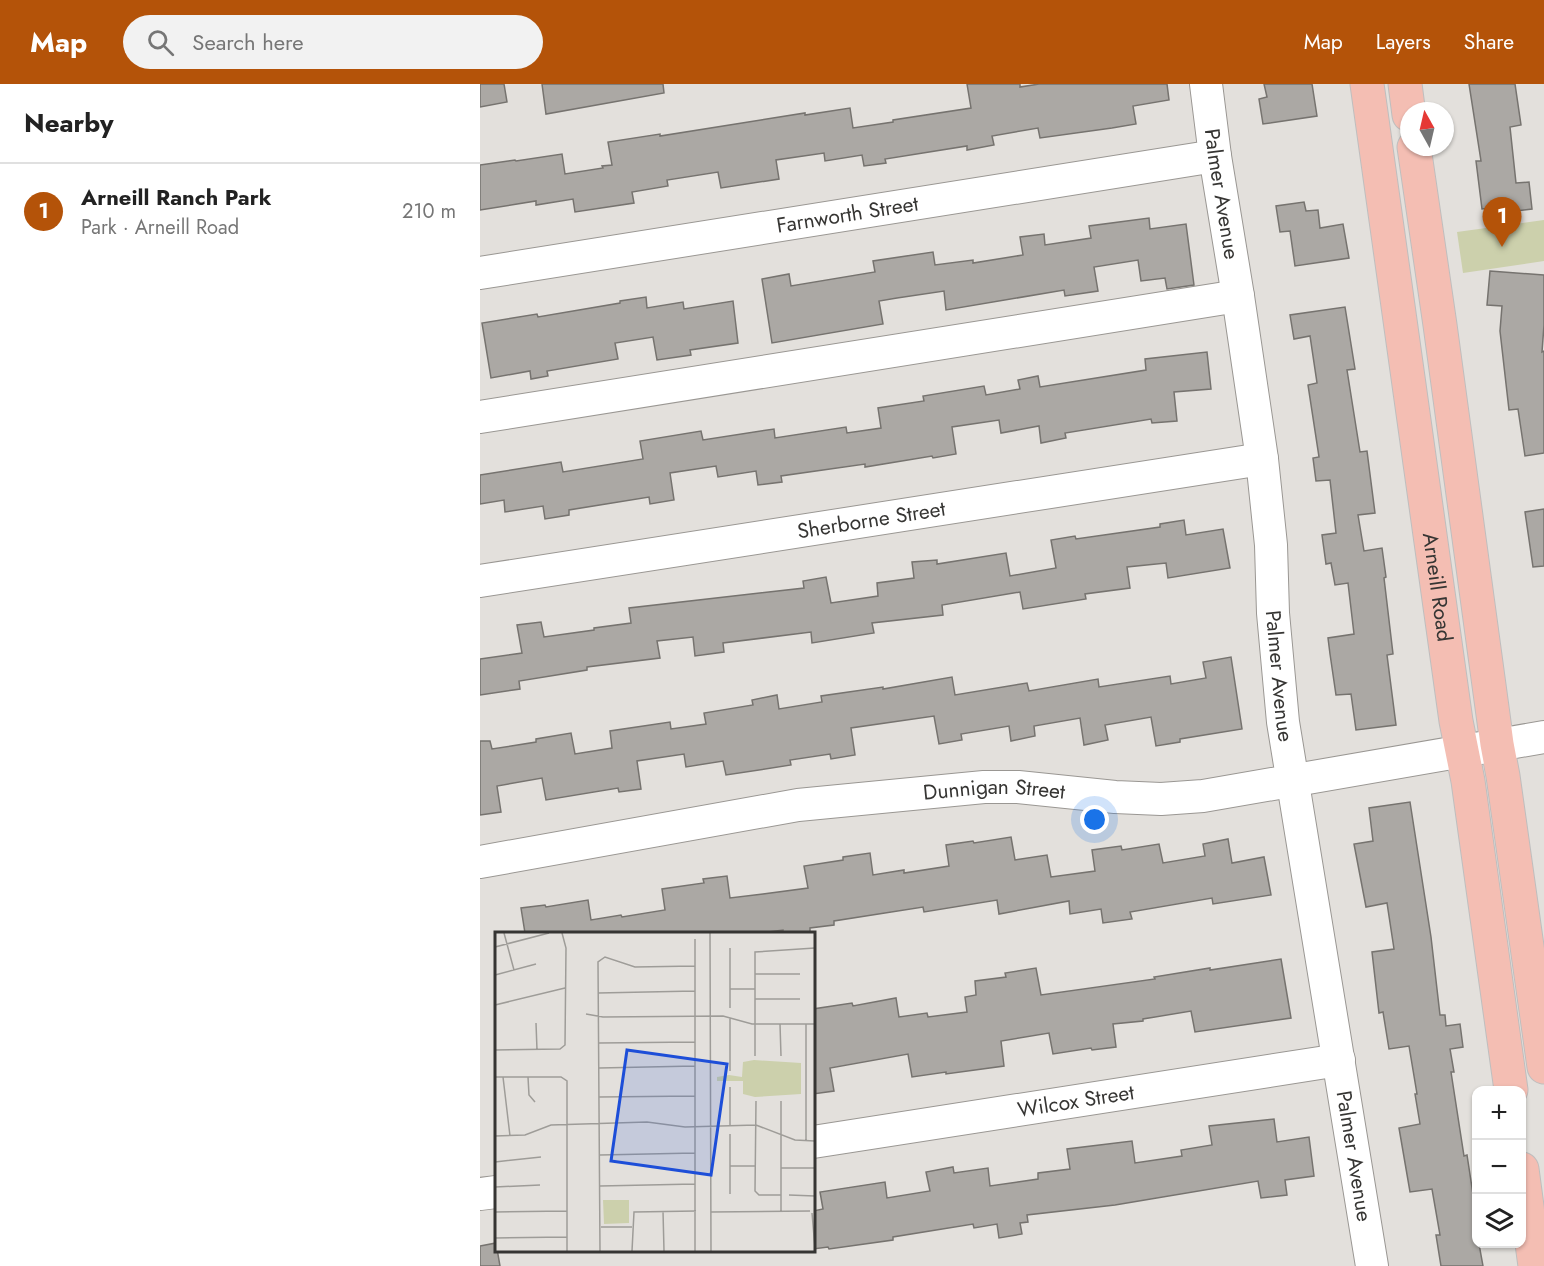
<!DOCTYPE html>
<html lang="en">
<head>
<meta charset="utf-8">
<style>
  :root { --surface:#fff; --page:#f2f2f2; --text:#222; --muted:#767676; --line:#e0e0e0; --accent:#b45309 }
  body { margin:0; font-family:Jost,sans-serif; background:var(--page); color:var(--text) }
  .controls { position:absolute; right:18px; bottom:18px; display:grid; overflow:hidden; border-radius:12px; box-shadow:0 2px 4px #0004 }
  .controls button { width:54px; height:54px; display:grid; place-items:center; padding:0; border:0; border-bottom:2px solid var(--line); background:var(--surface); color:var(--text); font:30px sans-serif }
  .compass { position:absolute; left:920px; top:18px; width:54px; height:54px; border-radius:50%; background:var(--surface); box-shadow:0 2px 4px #0004; rotate:352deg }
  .you { position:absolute; left:615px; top:736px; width:21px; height:21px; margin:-15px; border:4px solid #fff; border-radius:50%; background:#1a73e8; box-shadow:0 0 0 9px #1a73e833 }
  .badge { display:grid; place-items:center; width:39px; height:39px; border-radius:50%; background:var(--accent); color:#fff; font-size:20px; font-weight:700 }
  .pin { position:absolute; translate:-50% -50px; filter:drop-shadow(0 2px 3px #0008) }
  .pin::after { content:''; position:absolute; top:32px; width:21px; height:18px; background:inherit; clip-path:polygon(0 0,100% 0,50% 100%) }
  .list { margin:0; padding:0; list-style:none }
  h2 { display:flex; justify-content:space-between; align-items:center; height:78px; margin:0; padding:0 24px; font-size:26px }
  h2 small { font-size:20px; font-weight:400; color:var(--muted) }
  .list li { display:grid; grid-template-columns:39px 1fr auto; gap:18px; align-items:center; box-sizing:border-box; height:96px; padding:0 24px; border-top:2px solid var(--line) }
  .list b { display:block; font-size:22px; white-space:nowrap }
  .list p { margin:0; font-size:20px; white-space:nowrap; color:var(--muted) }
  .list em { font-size:20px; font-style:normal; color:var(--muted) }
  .icon { flex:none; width:33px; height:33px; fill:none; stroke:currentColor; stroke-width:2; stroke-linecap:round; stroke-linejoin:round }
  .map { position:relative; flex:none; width:1064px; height:1182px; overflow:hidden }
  header { display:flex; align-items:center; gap:36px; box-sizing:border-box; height:84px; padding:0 30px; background:var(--accent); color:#fff }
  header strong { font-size:28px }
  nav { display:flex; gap:33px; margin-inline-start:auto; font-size:21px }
  .search { width:420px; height:54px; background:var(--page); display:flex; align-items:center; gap:15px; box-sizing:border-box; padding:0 21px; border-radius:33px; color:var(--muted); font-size:22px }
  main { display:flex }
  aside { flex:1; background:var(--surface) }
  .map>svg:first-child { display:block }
  .green { fill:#ccd0ac }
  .building { fill:#aba8a4; stroke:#76736f; stroke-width:1.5 }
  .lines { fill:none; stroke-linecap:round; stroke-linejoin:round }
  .minor-casing { stroke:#9a9793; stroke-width:34 }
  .major-casing { stroke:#bfbebe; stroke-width:35 }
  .minor { stroke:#fff; stroke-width:32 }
  .major { stroke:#f4beb3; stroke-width:33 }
  .labels { text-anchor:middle; stroke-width:6; stroke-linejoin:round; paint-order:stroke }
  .street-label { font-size:21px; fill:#363533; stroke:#f0ede9 }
  .inset-road { fill:none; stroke:#9e9c98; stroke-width:1.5 }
  .view { fill:#1d4ed8; fill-opacity:0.15; stroke:#1d4ed8; stroke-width:3 }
  .inset-edge { fill:none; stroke:#363533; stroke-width:3 }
</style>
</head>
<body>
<header>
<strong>Map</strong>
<div class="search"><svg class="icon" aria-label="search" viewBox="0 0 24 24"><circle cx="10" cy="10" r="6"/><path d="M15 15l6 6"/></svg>Search here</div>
<nav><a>Map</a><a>Layers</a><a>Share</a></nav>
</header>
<main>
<aside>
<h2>Nearby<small></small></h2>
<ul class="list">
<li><span class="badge">1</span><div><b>Arneill Ranch Park</b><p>Park · Arneill Road</p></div><em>210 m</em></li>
</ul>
</aside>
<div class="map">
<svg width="1064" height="1182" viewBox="0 0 1064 1182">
  <rect width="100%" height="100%" fill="#e3e0dc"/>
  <!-- green -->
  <path class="green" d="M1064,136V177L983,189L977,148Z"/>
  <!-- building -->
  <g class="building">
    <path d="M0,0H24L27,18L0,23Z"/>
    <path d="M62,0H183L184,9L66,30Z"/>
    <path d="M487,0H540V3L559,0H687L689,16L653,22L656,40L632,44L560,54L558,44L512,52L514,61L487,66V62L405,75L406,79L384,82L382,71L345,77L344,69L296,76L299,95L241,104L238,88L187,96L188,102L152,108L154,119L95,128L93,115L56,121V117L0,126V81L35,76L36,77L82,70L85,90L123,84L122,82L132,81L128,58L180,50V52L325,29V31L370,24L373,44L413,38V36L491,24Z"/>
    <path d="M784,0H832L837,32L783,40L779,15L787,13Z"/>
    <path d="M989,0H1035L1041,41L1030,43L1036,99L1049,98L1052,125L1020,129L1019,123L1002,125L996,77H1001Z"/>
    <path d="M824,118L826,127L838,126L840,144L863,140L869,174L815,182L810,147L800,148L796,122Z"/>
    <path d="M669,134L670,145L706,140L714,201L687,205L685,194L661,197L658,176L614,183L618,207L585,212L584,206L466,226L464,207L417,214L399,217L403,240L292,259L282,195L309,190L311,202L395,188L393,177L453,168L455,181L493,176V179L543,171L540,153L564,150L565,161L611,154L609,142Z"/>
    <path d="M1010,187L1064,191V241L1062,268L1064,267V369L1045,372L1038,325L1029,326L1020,247L1022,222L1007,221Z"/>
    <path d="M166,213L167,224L203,218L204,225L253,217L258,259L210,266L211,271L177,276L173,253L135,259L138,275L67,287L68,292L51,295L50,287L11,294L2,239L57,230L58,233L140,219V217Z"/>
    <path d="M865,223L875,285L867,286L880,368L887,367L895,429L878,431L884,467L902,464L906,493L904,494L913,570L907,571L916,641L876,646L871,610L856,611L850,570L848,554L874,550L868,499L855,501L851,479L846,480L842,451L856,449L850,396L836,397L833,374L839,373L828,301L837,299L830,252L814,255L810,231Z"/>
    <path d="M727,268L731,305L694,308L697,337L672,339L671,335L585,349L586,354L561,359L559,342L521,349L519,336L472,343L476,370L453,374L452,372L385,383V380L301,392L302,398L278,401L276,387L238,393L236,382L190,389L194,416L170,420L169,413L89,426V431L65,435L63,422L25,428L24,416L0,420V391L81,378L83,388L163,375L160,357L221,347L223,356L294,345L295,354L366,343L367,349L401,344L398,324L444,317L443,312L504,302L506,311L540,305L538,296L558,292L560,303L666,286L665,275Z"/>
    <path d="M1064,425V482L1053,483L1045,428Z"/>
    <path d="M704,436L706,451L743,445L750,484L688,494L686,479L647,483L650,504L605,510L606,515L543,525L540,508L462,521L463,531L392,539L394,549L332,559L331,548L243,559L244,568L215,572L213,553L177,557L180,574L107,583V586L39,597L40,605L0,611V575L42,569L37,541L61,538L64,553L114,546V544L151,539L149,524L324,504L323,497L346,493L351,519L398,512L397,499L434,494L432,478L457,476V480L526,469L530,492L576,484L571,456L595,452L596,455L680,443V440Z"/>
    <path d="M751,573L762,645L700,655V658L676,662L671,633L625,641L628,656L604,661L600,634L554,642L555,652L531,657L529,642L481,650L482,656L459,660L454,632L371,644L375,671L351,675L350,670L310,676L311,681L246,691L243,677L206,683L204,670L157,677L161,705L139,708L138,704L66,716L62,694L17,702L21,728L0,731V657H10L12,665L56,658V655L91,649L95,670L132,664L130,647L190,638L191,645L226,640L224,629L273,621L272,616L297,611L299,625L342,618L341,612L403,603V605L472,593L475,611L547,599L549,607L618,595L619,603L690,592L691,600L726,594L723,578Z"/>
    <path d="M930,718L951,853L960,931H965L966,942L980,940L983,963L970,965L974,988H971L984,1072L987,1071L996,1130H995L996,1160H999L1003,1182H961L956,1151H960L952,1105L930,1108L919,1044L940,1040L935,1010H937L929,962L909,965L903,928L899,929L892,868L914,865L907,819L886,823L874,760L893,757L889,724Z"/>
    <path d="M531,753L535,776L567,771L571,793L615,787L612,766L641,762L642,766L679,760L683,779L725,772L723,760L748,755L752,779L784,773L791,811L733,820L732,814L650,828L652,835L623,839L621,825L590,830L589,817L519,830L517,816L444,828L443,823L354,837V841L330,844V849H303V846L281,849H45L41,824L65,821L66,823L108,816L111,836L141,831L142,833L185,826L182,805L224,799L223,795L247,792L250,814L283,810L328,804L324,782L363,776V773L390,769L393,791L424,786V789L469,782L466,761L493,757L494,759Z"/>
    <path d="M801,875L811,934L715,948L711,927L663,935V937L633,940L636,963L612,966L611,964L573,970L569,949L521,957L524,982L466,990V988L432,993L428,970L350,984L354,1007L333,1010V925L372,919L373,922L416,914L419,933L447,929L448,933L487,928L485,913L496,911L495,897L526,893L525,889L556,884L561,911L675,895L674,893L730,884V886Z"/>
    <path d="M794,1035L797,1058L829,1053L834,1092L805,1096L807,1111L781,1114L778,1097L635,1121L547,1131L548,1138L540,1139L542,1150L519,1154L517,1140L494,1144L493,1140L413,1153V1156L349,1165L348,1163L333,1165V1127L343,1125L340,1108L405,1098L407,1114L450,1107L446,1088L473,1083L474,1089L508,1084L510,1102L558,1095V1089L590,1085L587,1065L652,1057L655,1079L702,1072L701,1066L732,1061L729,1042Z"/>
    <path d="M16,1159L20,1182H0V1162Z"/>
  </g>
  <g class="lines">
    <defs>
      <g id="minor">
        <path id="s1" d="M726,0L735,72L758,212L782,375L791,461L793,529L803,638L892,1182"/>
        <path id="s2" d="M0,189L735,72"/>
        <path d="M0,333L758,212"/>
        <path id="s3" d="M0,497L782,375"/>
        <path id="s4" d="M0,778L318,721L504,703H538L635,713L681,715L723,712L1064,653"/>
        <path id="s5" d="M333,1058L859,976"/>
        <path d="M0,1110L16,1108"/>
      </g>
      <g id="major">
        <path id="s6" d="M887,0L976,637L988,697L1031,1006"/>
        <path d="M925,0L929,31"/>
        <path d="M934,63L960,241L1017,660L1023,692L1064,983"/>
        <path d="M1042,1085L1055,1182"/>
      </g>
    </defs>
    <!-- minor casing -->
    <use href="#minor" class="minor-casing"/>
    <!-- major casing -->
    <use href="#major" class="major-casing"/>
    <!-- minor -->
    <use href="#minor" class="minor"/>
    <!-- major -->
    <use href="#major" class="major"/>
  </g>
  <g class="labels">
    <!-- street labels -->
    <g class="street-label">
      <text dy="7" stroke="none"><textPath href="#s1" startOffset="111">Palmer Avenue</textPath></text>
      <text dy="7" stroke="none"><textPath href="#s2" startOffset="372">Farnworth Street</textPath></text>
      <text dy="7" stroke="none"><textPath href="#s3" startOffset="396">Sherborne Street</textPath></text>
      <text dy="7" stroke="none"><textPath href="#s6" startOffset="508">Arneill Road</textPath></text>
      <text dy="7" stroke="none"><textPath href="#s1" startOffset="597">Palmer Avenue</textPath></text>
      <text dy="7" stroke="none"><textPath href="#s4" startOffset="520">Dunnigan Street</textPath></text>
      <text dy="7" stroke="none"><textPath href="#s5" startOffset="266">Wilcox Street</textPath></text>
      <text dy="7" stroke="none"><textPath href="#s1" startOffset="1083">Palmer Avenue</textPath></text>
    </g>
  </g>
  <!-- overview -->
  <g transform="translate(15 848)">
    <rect width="320" height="320" fill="#e3e0dc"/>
    <path d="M259,128L306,131V162L260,165L248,162V149H222V145L234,143L247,145L248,130ZM108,268H134V291L109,292Z" fill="#ccd0ac"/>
    <path class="inset-road" d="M9,1L19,38M215,1L216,319M200,7V319M0,15L54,1M235,16V76M260,42H305M0,43L41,32M235,57H260M103,61L200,59M260,67H305M0,73L70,56M91,82L108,85L228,84L257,92H320M41,91L42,118M285,92L286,124M104,111L200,110M0,118L65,117L70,113L71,16L67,1M260,124V20L320,16M104,136L200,134M235,139V86M0,145H66L72,149V319M8,145L15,204M33,145L34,163L40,170M104,165L200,164M261,169L260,259L264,263H286M286,169V280M235,193V155M0,204L30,203L56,193L152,190L190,195L261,193L300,208L320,209M311,209V92M105,223L200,221M0,230L46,225M235,234H261M286,236H320M105,254L200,252M0,255L45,253M235,262V202M294,263L320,264M168,279L169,319M0,280L72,279M216,280L315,279M317,281L320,316M106,295H137M0,306L72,305M105,319L103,30L110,25L140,35L200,34M137,319L139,280L201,279"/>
    <path class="view" d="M132,118L232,132L216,243L116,229Z"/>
    <rect width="320" height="320" class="inset-edge"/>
  </g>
</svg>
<div class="controls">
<button>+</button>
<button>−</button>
<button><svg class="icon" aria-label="layers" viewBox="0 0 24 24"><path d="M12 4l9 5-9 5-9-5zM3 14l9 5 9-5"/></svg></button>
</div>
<svg class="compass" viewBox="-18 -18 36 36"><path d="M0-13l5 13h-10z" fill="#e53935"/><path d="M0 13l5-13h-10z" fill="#767676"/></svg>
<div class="you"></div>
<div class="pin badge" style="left:1022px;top:163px">1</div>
</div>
</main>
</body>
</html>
